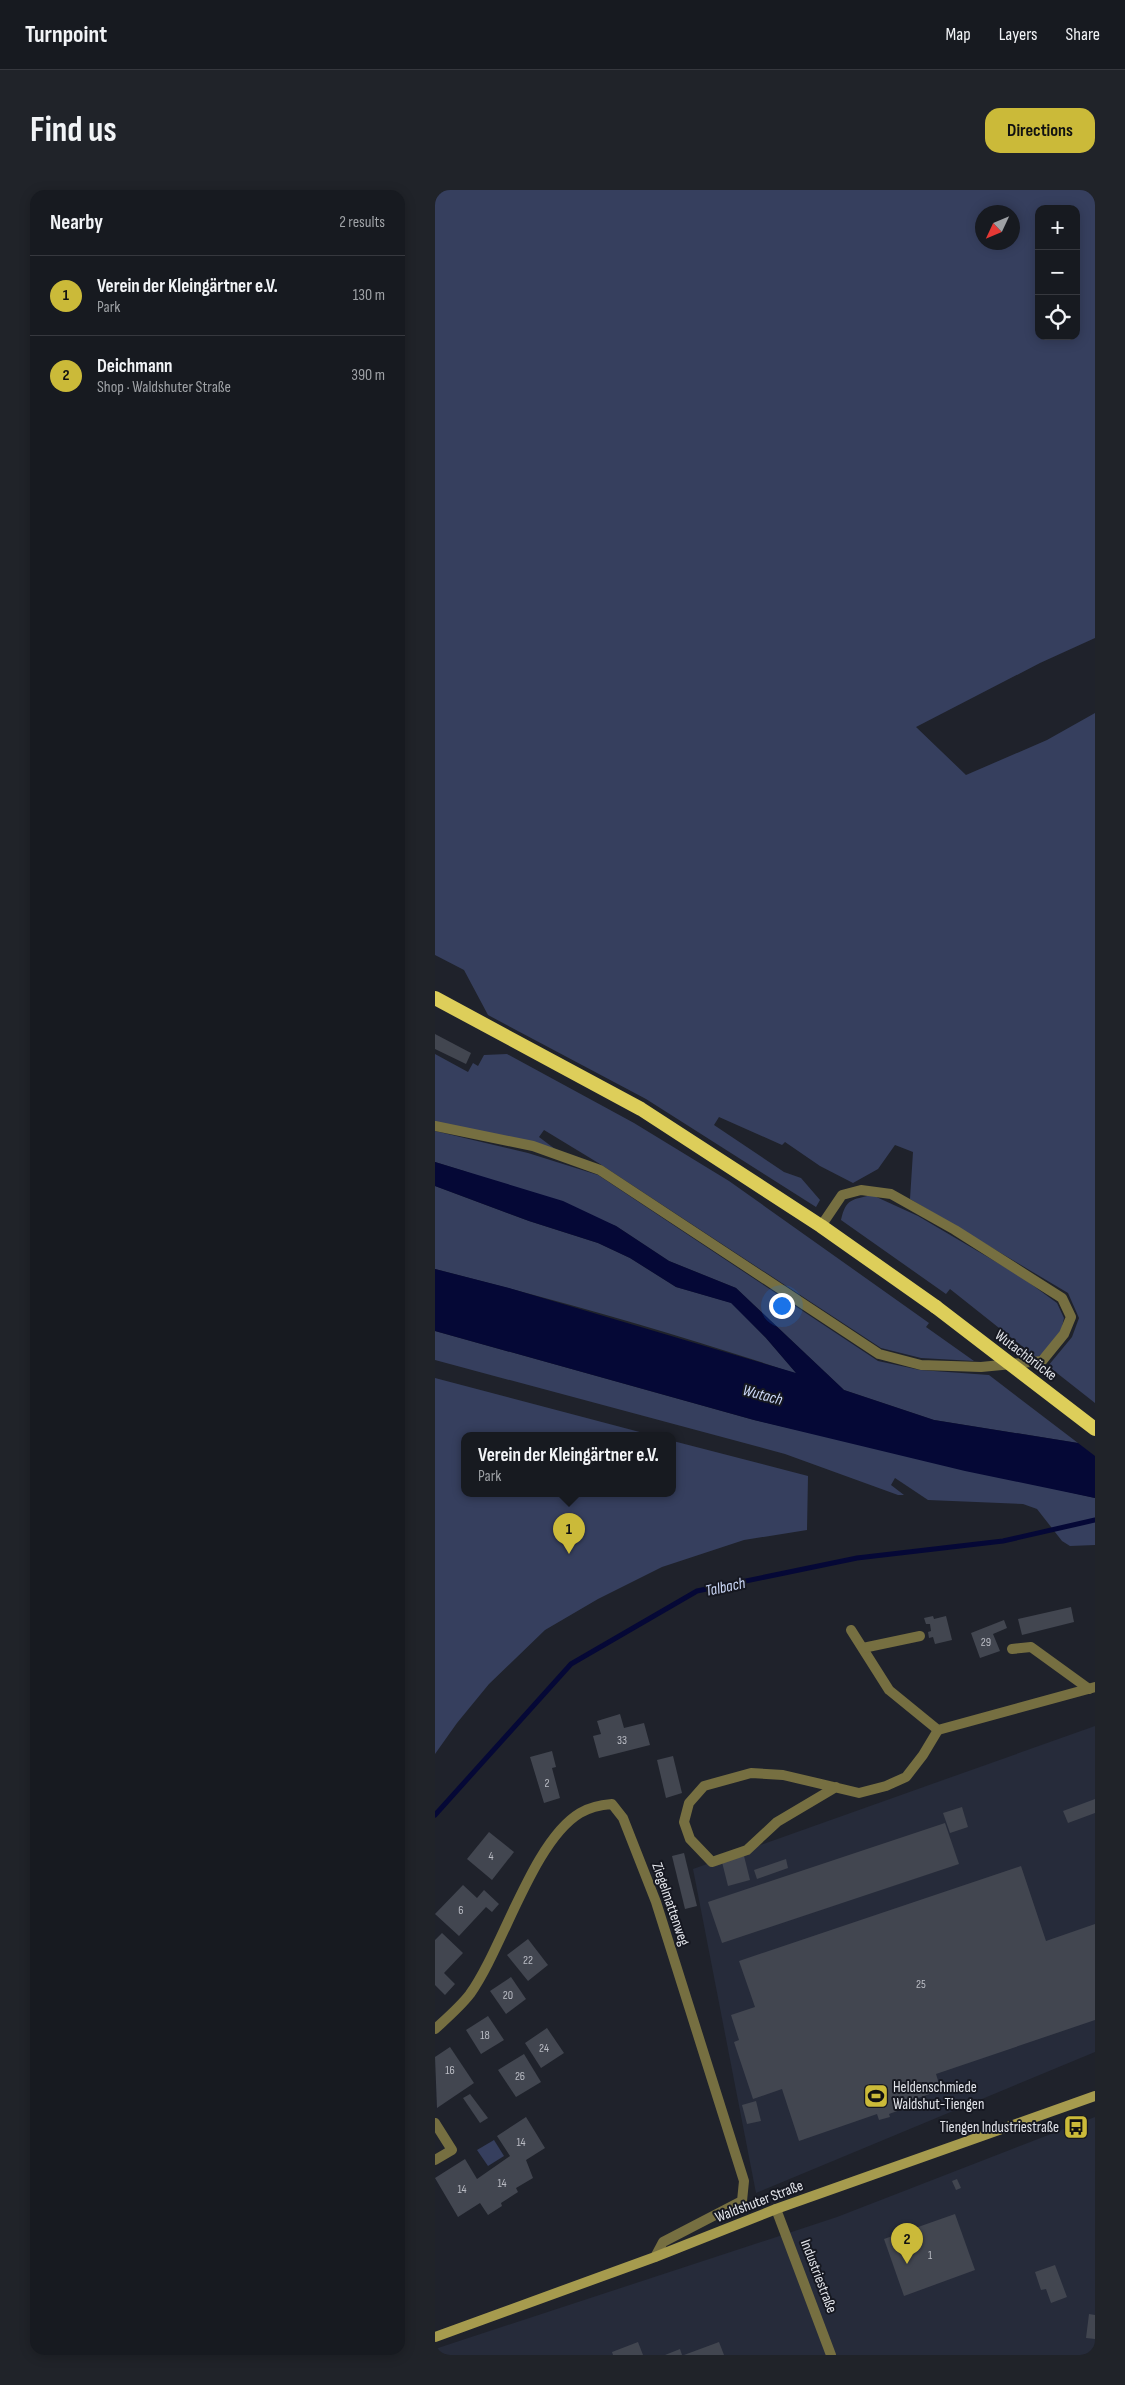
<!DOCTYPE html>
<html lang="en">
<head>
<meta charset="utf-8">
<style>
  :root { --surface:#171a20; --page:#202329; --text:#f1f3f6; --muted:#9ea1a5; --line:#36383e; --accent:#cbba39 }
  body { margin:0; font-family:"Sofia Sans Condensed",sans-serif; background:var(--page); color:var(--text) }
  .controls { position:absolute; right:15px; top:15px; display:grid; overflow:hidden; border-radius:10px; box-shadow:0 2px 12px #0003 }
  .controls button { width:45px; height:45px; display:grid; place-items:center; padding:0; border:0; border-bottom:1px solid var(--line); background:var(--surface); color:var(--text); font:25px sans-serif }
  .compass { position:absolute; left:540px; top:15px; width:45px; height:45px; border-radius:50%; background:var(--surface); box-shadow:0 2px 12px #0003; rotate:226deg }
  .you { position:absolute; left:346px; top:1115px; width:18px; height:18px; margin:-12px; border:4px solid #fff; border-radius:50%; background:#1a73e8; box-shadow:0 0 0 8px #1a73e833 }
  .badge { display:grid; place-items:center; width:32px; height:32px; border-radius:50%; background:var(--accent); color:#111; font-size:16px; font-weight:700 }
  .pin { position:absolute; translate:-50% -41px; filter:drop-shadow(0 1px 2px #0008) }
  .pin::after { content:''; position:absolute; top:26px; width:18px; height:15px; background:inherit; clip-path:polygon(0 0,100% 0,50% 100%) }
  .popup { position:absolute; left:26px; top:1242px; width:215px; height:65px; box-sizing:border-box; display:grid; place-content:center; border-radius:10px; background:var(--surface); filter:drop-shadow(0 1px 4px #0005); font-size:16px; white-space:nowrap; color:var(--muted) }
  .popup b { font-size:19px; color:var(--text) }
  .popup::after { content:''; position:absolute; left:50%; top:100%; margin-left:-10px; border:10px solid transparent; border-top-color:var(--surface) }
  .list { margin:0; padding:0; list-style:none }
  h2 { display:flex; justify-content:space-between; align-items:center; height:65px; margin:0; padding:0 20px; font-size:21px }
  h2 small { font-size:16px; font-weight:400; color:var(--muted) }
  .list li { display:grid; grid-template-columns:32px 1fr auto; gap:15px; align-items:center; box-sizing:border-box; height:80px; padding:0 20px; border-top:1px solid var(--line) }
  .list b { display:block; font-size:19px; white-space:nowrap }
  .list p { margin:0; font-size:16px; white-space:nowrap; color:var(--muted) }
  .list em { font-size:16px; font-style:normal; color:var(--muted) }
  .icon { flex:none; width:28px; height:28px; fill:none; stroke:currentColor; stroke-width:2; stroke-linecap:round; stroke-linejoin:round }
  .map { position:relative; flex:none; width:660px; height:2165px; overflow:hidden; border-radius:15px }
  header { display:flex; align-items:center; gap:30px; box-sizing:border-box; height:70px; padding:0 25px; background:var(--surface); border-bottom:1px solid var(--line) }
  header strong { font-size:24px }
  nav { display:flex; gap:28px; margin-inline-start:auto; font-size:18px }
  .intro { display:flex; align-items:center; justify-content:space-between; box-sizing:border-box; height:120px; padding:0 30px }
  h1 { margin:0; font-size:35px }
  .button { padding:12px 22px; border-radius:15px; background:var(--accent); color:#111; font-size:18px; font-weight:700 }
  main { display:flex; gap:30px; padding:0 30px }
  aside { flex:1; background:var(--surface); border-radius:15px; box-shadow:0 2px 12px #0003 }
  .map>svg:first-child { display:block }
  .built { fill:#262b3a }
  .green { fill:#363f5e; fill-rule:evenodd }
  .water { fill:#050836 }
  .lines { fill:none; stroke-linecap:round; stroke-linejoin:round }
  .stream { stroke:#050836; stroke-width:5 }
  .building { fill:#424650 }
  .service { stroke:#766f41; stroke-width:10 }
  .minor { stroke:#766f41; stroke-width:10 }
  .secondary { stroke:#a69b4e; stroke-width:10 }
  .trunk { stroke:#ddce5a; stroke-width:14 }
  .trunk-bridge { stroke:#ddce5a; stroke-width:14 }
  .labels { text-anchor:middle; stroke-width:4; stroke-linejoin:round; paint-order:stroke }
  .number-label { font-size:12px; fill:#babcc4 }
  .street-label { font-size:15px; fill:#e2e4ea; stroke:#161821 }
  .poi-label { font-size:15px; fill:#e2e4ea; stroke:#161821; text-anchor:start }
  .water-label { font-size:16px; font-style:italic; fill:#cedafa; stroke:#161821 }
</style>
</head>
<body>
<header>
<strong>Turnpoint</strong>
<nav><a>Map</a><a>Layers</a><a>Share</a></nav>
</header>
<div class="intro"><h1>Find us</h1><a class="button">Directions</a></div>
<main>
<aside>
<h2>Nearby<small>2 results</small></h2>
<ul class="list">
<li><span class="badge">1</span><div><b>Verein der Kleingärtner e.V.</b><p>Park</p></div><em>130 m</em></li>
<li><span class="badge">2</span><div><b>Deichmann</b><p>Shop · Waldshuter Straße</p></div><em>390 m</em></li>
</ul>
</aside>
<div class="map">
<svg width="660" height="2165" viewBox="0 0 660 2165">
  <rect width="100%" height="100%" fill="#1f222b"/>
  <!-- built -->
  <g class="built">
    <path d="M660,1536V1862L321,2003L258,1679Z"/>
    <path d="M660,1927V2165H0V2159L402,2027Z"/>
  </g>
  <!-- green -->
  <g class="green">
    <path d="M0,0H660V448L605,473L481,537L531,585L612,550L660,523V1213L613,1176L637,1147L644,1128L633,1103L475,1009L478,962L460,955L443,979L418,993L385,976L350,952L347,955L284,927L279,935L349,982L366,988L385,1010L381,1017L211,909L53,825L29,780L0,765ZM604,19H641V146H604ZM548,22H578V52H548Z"/>
    <path d="M0,864L33,882L38,873L43,876L49,865L72,864L199,933L294,991L494,1133L491,1137L539,1171L486,1168L446,1158L165,974L109,940L104,947L120,959L0,932Z"/>
    <path d="M0,941L93,963L163,985L443,1171L485,1180L554,1185L643,1253L499,1230L409,1200L301,1098L234,1071L181,1036L29,981L0,972Z"/>
    <path d="M0,996L94,1031L163,1053L195,1068L241,1097L297,1113L331,1148L362,1184C243,1144 122,1110 0,1079Z"/>
    <path d="M437,1005L483,1026L585,1086L622,1113L629,1128L626,1141L617,1156L602,1168L515,1099L511,1104L406,1030C411,1008 417,1010 437,1005Z"/>
    <path d="M0,1141L319,1230L660,1308V1355L635,1356L627,1351L602,1319L588,1314L493,1310L460,1288L456,1295L469,1305H463L350,1264L0,1170Z"/>
    <path d="M0,1188L216,1245H30V1303H238V1251L373,1286L372,1340L309,1350L227,1377L163,1409L110,1440L54,1494L22,1533L0,1564Z"/>
    <path d="M59,1950L69,1966L53,1976L42,1960Z"/>
  </g>
  <!-- water -->
  <path class="water" d="M0,972L128,1011L181,1036L234,1071L301,1098L409,1200L499,1230L643,1253L660,1266V1308L530,1281L319,1230L0,1141V1079L74,1098L361,1183L331,1148L296,1113L241,1097L195,1068L163,1053L94,1031L0,996Z"/>
  <g class="lines">
    <!-- stream -->
    <path class="stream" d="M0,1625L136,1474L262,1401L422,1368L568,1351L660,1330"/>
  </g>
  <!-- building -->
  <g class="building">
    <path d="M0,844L36,863L31,874L0,859Z"/>
    <path d="M636,1417L639,1432L587,1445L583,1429Z"/>
    <path d="M498,1426L499,1429L511,1426L517,1450L500,1454L498,1447L494,1448L493,1442L496,1441L495,1434H491L489,1428Z"/>
    <path d="M569,1430L572,1438L558,1444L565,1461L545,1468L536,1443Z"/>
    <path d="M185,1524L189,1538L209,1533L215,1555L164,1568L158,1546L166,1544L162,1531Z"/>
    <path d="M117,1561L121,1577L117,1578L125,1608L109,1613L95,1567Z"/>
    <path d="M238,1566L247,1603L231,1608L222,1570Z"/>
    <path d="M660,1609V1623L633,1633L628,1621Z"/>
    <path d="M527,1617L533,1637L515,1643L508,1623Z"/>
    <path d="M510,1633L524,1674L287,1753L273,1712Z"/>
    <path d="M54,1642L79,1662L57,1690L32,1669Z"/>
    <path d="M249,1663L262,1716L250,1719L237,1666Z"/>
    <path d="M309,1666L315,1690L293,1696L287,1672Z"/>
    <path d="M351,1669L353,1678L322,1689L319,1680Z"/>
    <path d="M586,1676L611,1751L660,1734V1830L501,1884L506,1900L463,1915L465,1920L454,1924L455,1927L444,1930L442,1924L364,1951L347,1899L318,1909L299,1852L304,1850L296,1825L320,1817L304,1771Z"/>
    <path d="M28,1695L42,1708L49,1700L64,1714L57,1722L51,1717L24,1746L0,1724Z"/>
    <path d="M7,1743L28,1763L9,1783L20,1794L10,1805L0,1795V1750Z"/>
    <path d="M93,1749L113,1775L93,1791L72,1765Z"/>
    <path d="M76,1787L91,1809L71,1824L55,1801Z"/>
    <path d="M53,1826L69,1850L46,1864L31,1840Z"/>
    <path d="M112,1838L129,1863L106,1878L90,1853Z"/>
    <path d="M15,1857L39,1893L2,1918L0,1867Z"/>
    <path d="M89,1864L106,1892L81,1907L63,1880Z"/>
    <path d="M35,1904L53,1928L45,1933L28,1908Z"/>
    <path d="M321,1911L326,1931L312,1934L307,1915Z"/>
    <path d="M91,1927L110,1958L91,1970L98,1988L81,1998L83,2002L66,2013L67,2016L53,2025L45,2013L23,2027L0,1988L30,1969L42,1989L75,1966L62,1946Z"/>
    <path d="M522,1989L526,1998L521,2000L517,1991Z"/>
    <path d="M520,2024L540,2080L469,2106L449,2049Z"/>
    <path d="M620,2075L632,2107L616,2113L611,2099L606,2100L600,2082Z"/>
    <path d="M654,2124L660,2125V2149L651,2148Z"/>
    <path d="M203,2152L208,2165H178L177,2162Z"/>
    <path d="M284,2152L289,2165H249Z"/>
    <path d="M245,2159L247,2165H230Z"/>
  </g>
  <g class="lines">
    <!-- service -->
    <g class="service">
      <path d="M0,936L98,956L165,980L444,1164L486,1175L546,1177L607,1171L629,1144L636,1127L627,1108L520,1040L456,1004L426,1000L407,1005L386,1036"/>
      <path d="M416,1440L454,1500L503,1540L660,1497"/>
      <path d="M428,1458L485,1446"/>
      <path d="M577,1459L596,1457L654,1499"/>
      <path d="M401,1597L342,1632L312,1660L277,1672L255,1649L249,1632L254,1613L269,1596L316,1583L348,1585L424,1603L451,1596L471,1587L488,1565L503,1540"/>
    </g>
    <!-- minor -->
    <g class="minor">
      <path d="M0,1839C12,1828 25,1817 35,1804C68,1758 98,1651 145,1623C155,1617 165,1615 177,1614L188,1628L221,1712L309,1991L307,2011L228,2052L220,2067"/>
      <path d="M0,1933L17,1960L0,1970"/>
      <path d="M341,2019L396,2165"/>
    </g>
    <!-- secondary -->
    <path class="secondary" d="M0,2147L220,2067L341,2019L660,1906"/>
    <!-- trunk -->
    <path class="trunk" d="M0,808L206,919L386,1036L501,1117"/>
    <!-- trunk-bridge -->
    <path class="trunk-bridge" d="M501,1117L660,1239"/>
  </g>
  <!-- icons -->
  <defs>
    <symbol id="stadium-square" viewBox="-11 -11 22 22"><rect x="-9" y="-9" width="18" height="18" rx="4" fill="#cbba39" stroke="#161821"/><path d="M0-5a6.5 5 0 1 0 0 10a6.5 5 0 1 0 0-10ZM-3.5-1.8h7v3.6h-7Z" fill="#111"/></symbol>
    <symbol id="bus-square" viewBox="-11 -11 22 22"><rect x="-9" y="-9" width="18" height="18" rx="4" fill="#cbba39" stroke="#161821"/><path d="M-5-6H5V4H4V6H2V4H-2V6H-4V4H-5ZM-3.5-4V0h7V-4ZM-3.5 1.2v1.5H-2V1.2ZM2 1.2v1.5H3.5V1.2Z" fill="#111"/></symbol>
  </defs>
  <g fill-rule="evenodd">
    <use href="#stadium-square" x="427" y="1892" width="28" height="28"/>
    <use href="#bus-square" x="627" y="1923" width="28" height="28"/>
  </g>
  <g class="labels">
    <!-- number labels -->
    <g class="number-label">
      <text x="551" y="1456">29</text>
      <text x="187" y="1554">33</text>
      <text x="112" y="1597">2</text>
      <text x="56" y="1670">4</text>
      <text x="26" y="1724">6</text>
      <text x="93" y="1774">22</text>
      <text x="486" y="1798">25</text>
      <text x="73" y="1809">20</text>
      <text x="50" y="1849">18</text>
      <text x="109" y="1862">24</text>
      <text x="15" y="1884">16</text>
      <text x="85" y="1890">26</text>
      <text x="86" y="1956">14</text>
      <text x="67" y="1997">14</text>
      <text x="27" y="2003">14</text>
      <text x="495" y="2069">1</text>
    </g>
    <!-- street labels -->
    <g class="street-label">
      <text transform="translate(591 1165) rotate(37)" y="5">Wutachbrücke</text>
      <text transform="translate(236 1714) rotate(71)" y="5">Ziegelmattenweg</text>
      <text transform="translate(324 2011) rotate(-21)" y="5">Waldshuter Straße</text>
      <text transform="translate(384 2086) rotate(69)" y="5">Industriestraße</text>
    </g>
    <!-- poi labels -->
    <g class="poi-label">
      <text x="458" y="1902">Heldenschmiede<tspan x="458" dy="17">Waldshut-Tiengen</tspan></text>
      <text x="624" y="1942" text-anchor="end">Tiengen Industriestraße</text>
    </g>
    <!-- water labels -->
    <g class="water-label">
      <text transform="translate(328 1204) rotate(15)" y="6">Wutach</text>
      <text transform="translate(290 1396) rotate(-12)" y="6">Talbach</text>
    </g>
  </g>
</svg>
<div class="controls">
<button>+</button>
<button>−</button>
<button><svg class="icon" aria-label="locate" viewBox="0 0 24 24"><circle cx="12" cy="12" r="6"/><path d="M12 2v4M12 18v4M2 12h4M18 12h4"/></svg></button>
</div>
<svg class="compass" viewBox="-18 -18 36 36"><path d="M0-13l5 13h-10z" fill="#e53935"/><path d="M0 13l5-13h-10z" fill="#9ea1a5"/></svg>
<div class="you"></div>
<div class="pin badge" style="left:134px;top:1364px">1</div>
<div class="popup"><b>Verein der Kleingärtner e.V.</b>Park</div>
<div class="pin badge" style="left:472px;top:2074px">2</div>
</div>
</main>
</body>
</html>
